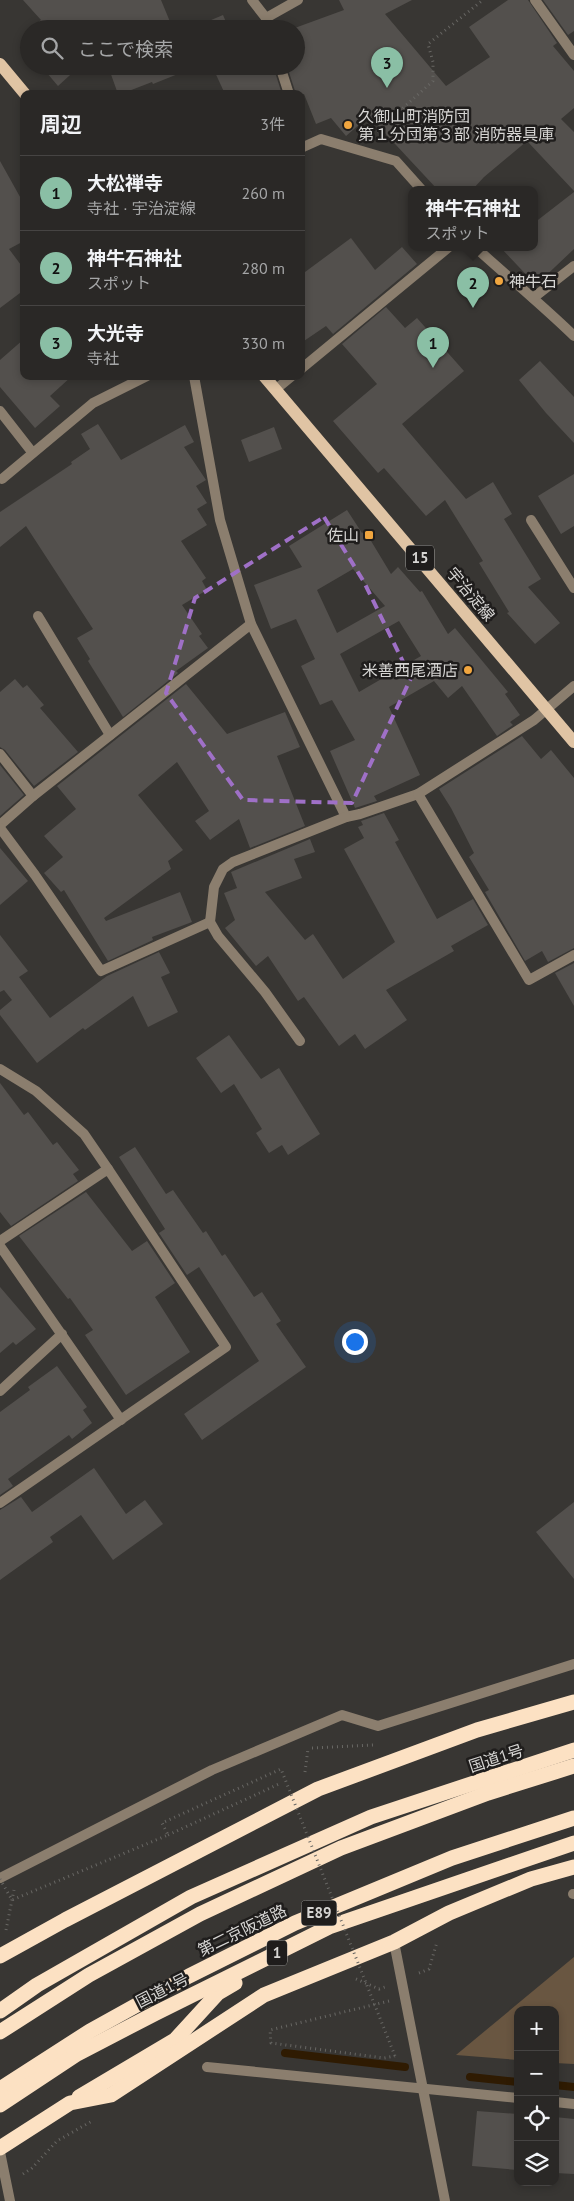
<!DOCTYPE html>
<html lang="ja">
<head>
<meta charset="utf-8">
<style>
  :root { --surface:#2a2826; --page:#32302e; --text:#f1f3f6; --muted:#a5a6a7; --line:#464443; --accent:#8abfa5 }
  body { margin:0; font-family:"PT Sans","Noto Sans JP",sans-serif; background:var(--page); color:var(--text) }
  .controls { position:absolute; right:15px; bottom:15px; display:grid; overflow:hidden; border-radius:10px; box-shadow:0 2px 8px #0003 }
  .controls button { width:45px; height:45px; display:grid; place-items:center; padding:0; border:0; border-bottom:1px solid var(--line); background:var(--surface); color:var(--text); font:25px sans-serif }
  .you { position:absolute; left:354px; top:1341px; width:18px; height:18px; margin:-12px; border:4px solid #fff; border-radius:50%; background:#1a73e8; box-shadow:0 0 0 8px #1a73e833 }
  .badge { display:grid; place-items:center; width:32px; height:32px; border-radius:50%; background:var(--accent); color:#111; font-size:16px; font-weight:700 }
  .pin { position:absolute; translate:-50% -41px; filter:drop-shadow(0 1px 2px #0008) }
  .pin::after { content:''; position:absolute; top:26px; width:18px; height:15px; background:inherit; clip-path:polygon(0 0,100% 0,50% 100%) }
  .popup { position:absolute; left:408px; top:186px; width:130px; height:65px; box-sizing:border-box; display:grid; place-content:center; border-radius:10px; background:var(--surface); filter:drop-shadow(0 1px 4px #0005); font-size:16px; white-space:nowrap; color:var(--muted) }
  .popup b { font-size:19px; color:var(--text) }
  .popup::after { content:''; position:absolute; left:50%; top:100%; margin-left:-10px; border:10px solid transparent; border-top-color:var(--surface) }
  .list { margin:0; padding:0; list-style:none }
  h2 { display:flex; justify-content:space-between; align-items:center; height:65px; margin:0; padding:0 20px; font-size:21px }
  h2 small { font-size:16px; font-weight:400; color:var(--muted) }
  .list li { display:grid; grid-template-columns:32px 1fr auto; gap:15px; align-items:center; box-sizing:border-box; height:75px; padding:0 20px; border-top:1px solid var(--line) }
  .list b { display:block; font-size:19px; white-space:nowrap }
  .list p { margin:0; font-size:16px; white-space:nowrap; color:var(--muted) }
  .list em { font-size:16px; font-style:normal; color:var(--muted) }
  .icon { flex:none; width:28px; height:28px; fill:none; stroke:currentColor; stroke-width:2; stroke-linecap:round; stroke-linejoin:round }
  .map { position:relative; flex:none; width:574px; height:2201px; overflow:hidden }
  .search { position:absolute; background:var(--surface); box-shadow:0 2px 8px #0003; left:20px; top:20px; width:285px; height:55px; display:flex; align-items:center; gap:12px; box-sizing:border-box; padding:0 18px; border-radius:28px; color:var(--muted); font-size:19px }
  .panel { position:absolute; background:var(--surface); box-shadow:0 2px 8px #0003; left:20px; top:90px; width:285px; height:290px; border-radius:10px }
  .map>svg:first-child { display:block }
  .green { fill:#695641 }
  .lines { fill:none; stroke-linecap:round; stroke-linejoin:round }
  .stream { stroke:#2f1b02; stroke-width:8 }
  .building { fill:#53504d; fill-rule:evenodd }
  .path { stroke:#686764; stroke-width:3; stroke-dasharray:1 4; stroke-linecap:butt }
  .street { stroke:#8b7e6e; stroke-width:10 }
  .primary { stroke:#e0c4a4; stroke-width:12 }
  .highway { stroke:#fce1c3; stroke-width:15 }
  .path-bridge { stroke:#686764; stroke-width:3; stroke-dasharray:1 4; stroke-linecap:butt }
  .marked { fill:none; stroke:#9f70c7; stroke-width:4; stroke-dasharray:10 6; stroke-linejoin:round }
  .poi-dot { fill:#f1a63f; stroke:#1f1d1c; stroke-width:2 }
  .labels { text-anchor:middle; stroke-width:5; stroke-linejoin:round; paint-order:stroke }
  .shield { fill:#1f1d1c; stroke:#9f9e9c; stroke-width:1 }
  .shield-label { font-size:15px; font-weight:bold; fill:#d6d5d3 }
  .poi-label { font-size:16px; fill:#d6d5d3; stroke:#1f1d1c; text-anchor:start }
  .street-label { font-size:16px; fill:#d6d5d3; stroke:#1f1d1c }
</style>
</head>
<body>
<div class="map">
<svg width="574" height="2201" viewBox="0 0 574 2201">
  <rect width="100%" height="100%" fill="#383633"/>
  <!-- green -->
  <path class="green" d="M574,1957V2064L555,2063V2010H518V2060L456,2055Z"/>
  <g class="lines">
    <!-- stream -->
    <g class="stream">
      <path d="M285,2053L405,2067"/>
      <path d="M470,2077L518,2082"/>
      <path d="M555,2085L574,2087"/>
    </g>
  </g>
  <!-- building -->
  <g class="building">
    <path d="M23,0H161L173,29H31L41,20Z"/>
    <path d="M339,0H412L385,14L446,86L490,57L469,27L508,0H528L557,43L553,46L574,71V108L561,119L574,132V191L527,141L484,177L473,189H437L369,116L346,136L331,118L316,124L304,94H296L287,66H296V29H292L344,10Z"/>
    <path d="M543,0H574V31L568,35Z"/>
    <path d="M223,15L229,29H190Z"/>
    <path d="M41,66H80L58,86Z"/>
    <path d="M108,66H184L177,71L178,74L153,84L152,82L121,94H118Z"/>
    <path d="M212,66H273L282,94H225Z"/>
    <path d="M0,161L24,204V241L9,249L24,269V290L0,308Z"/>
    <path d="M574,192V249L536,285L500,247H534V223Z"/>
    <path d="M351,238L375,270L402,247L417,264L333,334L326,326L301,343V275Z"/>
    <path d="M386,307L405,328L417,318L464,371L402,424L466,499L493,482L512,514L504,519L541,579L528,587L560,623L535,644L507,613L509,612L479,563L483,561L445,500L426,516L384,468L378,473L333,421L377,384L342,344Z"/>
    <path d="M24,339V376H72L50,396L60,406L35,428L0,387V360Z"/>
    <path d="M540,361L574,397V443L546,413L519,380Z"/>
    <path d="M98,424L121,460L185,425L194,442L184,447L206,480L196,486L207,503L197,509L207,525L181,541L206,578L202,581L207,590L182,605L202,634L199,636L208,648L176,671L178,673L123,717L88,661L90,659L77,638L93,629L26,526L0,547V512L72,464L71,462L90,449L81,434Z"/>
    <path d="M274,427L282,449L249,462L241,440Z"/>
    <path d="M574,474V526L561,534L538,496Z"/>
    <path d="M347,510L362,533L365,531L391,574L398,567L420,592L422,591L448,634L455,628L508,692L505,694L520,715L510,722L513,725L497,736L462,686L448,698L434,681L389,707L420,775L374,796L377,801L355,808L330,751L355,740L332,700L320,705L301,666L315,659L296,619L271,629L254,585L302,567L289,546ZM353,569L385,606L337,633L317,590ZM399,621L421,656L359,692L340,654Z"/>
    <path d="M15,679L23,688L27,685L44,705L40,708L78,752L34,786L5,750L0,747V692Z"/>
    <path d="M186,684L227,734L285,712L300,747L277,756L305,826L250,848L239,819L210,840L195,821L209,811L177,762L138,795L183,850L168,861L171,869L104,918L106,921L180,892L192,922L152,937L153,940L108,961L64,890L61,892L44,873L63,857L44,836L76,809L57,786Z"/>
    <path d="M522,736L541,759L551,750L574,778V948L548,962L542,951L525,961L485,892L489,890L469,857L474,853L451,808L439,789Z"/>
    <path d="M0,765L24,795L0,816Z"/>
    <path d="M384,813L399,840L395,842L437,919L473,899L488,925L451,946L454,951L386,990L407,1020L365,1049L355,1034L339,1046L304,997L298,1001L268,956L256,966L225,928L235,920L224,893L237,888L231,872L310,839L315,852L294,859L302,878L265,892L305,940L313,934L343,979L395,942L344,849L364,838L358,827L363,825L361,821Z"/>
    <path d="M0,848L28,881L0,905Z"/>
    <path d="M0,935L28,971L19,977L50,1018L107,976L159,952L170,973L161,977L178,1012L148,1027L133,996L85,1030L83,1028L37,1063L0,1015V1010L12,1000L4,990L0,992Z"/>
    <path d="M574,963V1006L555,973Z"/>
    <path d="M229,1035L261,1079L279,1068L320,1134L288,1155L282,1145L269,1153L256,1133L262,1129L234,1084L221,1093L196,1058Z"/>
    <path d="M0,1083L24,1115L28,1112L53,1145L57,1142L79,1170L73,1174L78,1181L11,1226L0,1212Z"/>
    <path d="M135,1147L166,1194L173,1190L203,1233L206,1231L222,1256L225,1254L254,1297L262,1292L281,1321L276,1324L306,1367L202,1440L184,1414L259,1361L199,1267L187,1275L159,1233L165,1229L119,1157Z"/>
    <path d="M86,1192L132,1251L147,1241L175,1283L155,1297L190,1352L126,1395L85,1335L93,1330L70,1298L68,1299L19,1236Z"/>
    <path d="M0,1287L36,1329L16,1345L13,1342L0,1353Z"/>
    <path d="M57,1366L87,1407L83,1410L92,1423L72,1439L69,1435L8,1479L13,1486L0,1495V1412L30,1390L28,1387Z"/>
    <path d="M94,1468L126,1514L145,1500L163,1524L113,1560L81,1515L50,1537L53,1542L0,1580V1510L21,1497L32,1512Z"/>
    <path d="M574,1502V1579L536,1532Z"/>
    <path d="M477,2111L518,2114V2170L472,2166Z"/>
    <path d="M555,2117L574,2119V2174L555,2173Z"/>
  </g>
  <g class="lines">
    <!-- path -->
    <g class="path">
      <path d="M373,135L433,81V62L428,44L483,0"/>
      <path d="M312,1748L373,1745"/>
      <path d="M305,1772L308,1749"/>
      <path d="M168,1835L279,1784"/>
      <path d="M6,1930L14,1890"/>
      <path d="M419,1973L429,1969L437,1942"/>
      <path d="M356,1979L379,1989L385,1987"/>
      <path d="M389,2001L270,2030L271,2043L384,2058L395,2056"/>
      <path d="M23,2174L32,2168L57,2141L92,2121"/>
    </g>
    <!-- street -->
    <g class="street">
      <path d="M252,0L266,18L269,29"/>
      <path d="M535,0L574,55"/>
      <path d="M266,18L298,0"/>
      <path d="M280,66L289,94"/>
      <path d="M301,148L321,139L396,161L421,189"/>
      <path d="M475,247C508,277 542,305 574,336"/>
      <path d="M533,298L574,266"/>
      <path d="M301,369L449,247"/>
      <path d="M194,376L220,520L251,624L346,817L360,814L418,794L534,720L574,686"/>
      <path d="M275,390L292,376"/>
      <path d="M0,411L32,452"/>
      <path d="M2,479L93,403L147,376"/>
      <path d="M531,520L574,588"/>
      <path d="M38,616L110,735"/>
      <path d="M0,754L33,796"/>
      <path d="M418,794L529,980L574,955"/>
      <path d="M0,825L33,796L251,624"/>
      <path d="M0,828L35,875L101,971L210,922"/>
      <path d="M300,1041L265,992L218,936L210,922L214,887L223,869L233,862L346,817"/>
      <path d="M0,1069L36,1091L84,1134L108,1169"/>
      <path d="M0,1241L108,1169L226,1347L0,1503"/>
      <path d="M0,1246L121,1420"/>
      <path d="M0,1391L62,1334"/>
      <path d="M0,1878L212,1770L342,1715L378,1726L574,1664"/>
      <path d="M573,1894H574"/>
      <path d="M394,1942L445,2201"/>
      <path d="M207,2067L518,2098"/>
      <path d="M555,2102L574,2104"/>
      <path d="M0,2152L10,2201"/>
    </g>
    <!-- primary -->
    <g class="primary">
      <path d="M0,64L25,94"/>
      <path d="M264,376L574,742"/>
    </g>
    <!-- highway -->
    <g class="highway">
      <path d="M0,1956L65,1920L318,1789L477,1730L574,1702"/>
      <path d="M0,2011L37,1985L191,1897L371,1817L574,1750"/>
      <path d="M0,2032L89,1975L200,1914L341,1848L488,1793L574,1766"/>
      <path d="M0,2089L90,2031L189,1976L295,1923L452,1858L574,1818"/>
      <path d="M79,2097L175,2040L218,1993L235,1983"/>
      <path d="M0,2105L77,2054L156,2013L329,1927L574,1843"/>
      <path d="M0,2148L70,2103L111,2095L264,1995L394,1942L449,1913L531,1879L574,1867"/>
    </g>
    <!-- path-bridge -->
    <path class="path-bridge" d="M0,1879L12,1900L168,1835L162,1823L281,1769L395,2056"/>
  </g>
  <!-- marked area -->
  <path class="marked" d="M324,517L364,582L411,678L352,803L243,800L166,693L195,598Z"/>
  <!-- markers -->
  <g class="poi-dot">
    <circle cx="348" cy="125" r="5"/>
    <circle cx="499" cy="281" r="5"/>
    <rect x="364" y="530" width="10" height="10" rx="2.5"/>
    <circle cx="468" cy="670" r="5"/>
  </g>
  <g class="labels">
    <!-- shield labels -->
    <g class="shield">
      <rect x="406" y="545.5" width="28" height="25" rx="4"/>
      <rect x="301.5" y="1900.5" width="35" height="25" rx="4"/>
      <rect x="267" y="1940.5" width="20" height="25" rx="4"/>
    </g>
    <g class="shield-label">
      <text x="420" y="563">15</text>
      <text x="319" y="1918">E89</text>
      <text x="277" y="1958">1</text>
    </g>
    <!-- poi labels -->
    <g class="poi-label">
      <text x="358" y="122">久御山町消防団<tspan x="358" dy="18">第１分団第３部 消防器具庫</tspan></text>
      <text x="509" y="287">神牛石</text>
      <text x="359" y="541" text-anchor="end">佐山</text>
      <text x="458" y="676" text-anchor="end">米善西尾酒店</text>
    </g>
    <!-- street labels -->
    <g class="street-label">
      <text transform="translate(471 594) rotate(50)" y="6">宇治淀線</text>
      <text transform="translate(496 1758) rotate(-18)" y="6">国道1号</text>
      <text transform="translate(242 1930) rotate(-26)" y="6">第二京阪道路</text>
      <text transform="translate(162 1990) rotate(-27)" y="6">国道1号</text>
    </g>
  </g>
</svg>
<div class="controls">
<button>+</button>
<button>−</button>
<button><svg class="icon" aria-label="locate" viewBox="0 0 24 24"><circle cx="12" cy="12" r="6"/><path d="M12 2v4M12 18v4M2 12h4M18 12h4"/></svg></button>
<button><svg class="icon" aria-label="layers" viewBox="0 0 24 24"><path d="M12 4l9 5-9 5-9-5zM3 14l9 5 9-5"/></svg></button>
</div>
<div class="you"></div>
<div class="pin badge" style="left:433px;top:368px">1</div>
<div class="pin badge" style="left:473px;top:308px">2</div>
<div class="popup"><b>神牛石神社</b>スポット</div>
<div class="pin badge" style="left:387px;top:88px">3</div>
<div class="search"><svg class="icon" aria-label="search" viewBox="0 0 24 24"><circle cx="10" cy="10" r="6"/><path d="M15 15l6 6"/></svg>ここで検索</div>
<section class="panel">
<h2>周辺<small>3件</small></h2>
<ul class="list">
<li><span class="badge">1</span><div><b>大松禅寺</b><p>寺社 · 宇治淀線</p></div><em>260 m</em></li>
<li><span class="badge">2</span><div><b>神牛石神社</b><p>スポット</p></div><em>280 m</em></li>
<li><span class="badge">3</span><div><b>大光寺</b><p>寺社</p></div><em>330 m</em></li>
</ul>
</section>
</div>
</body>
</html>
